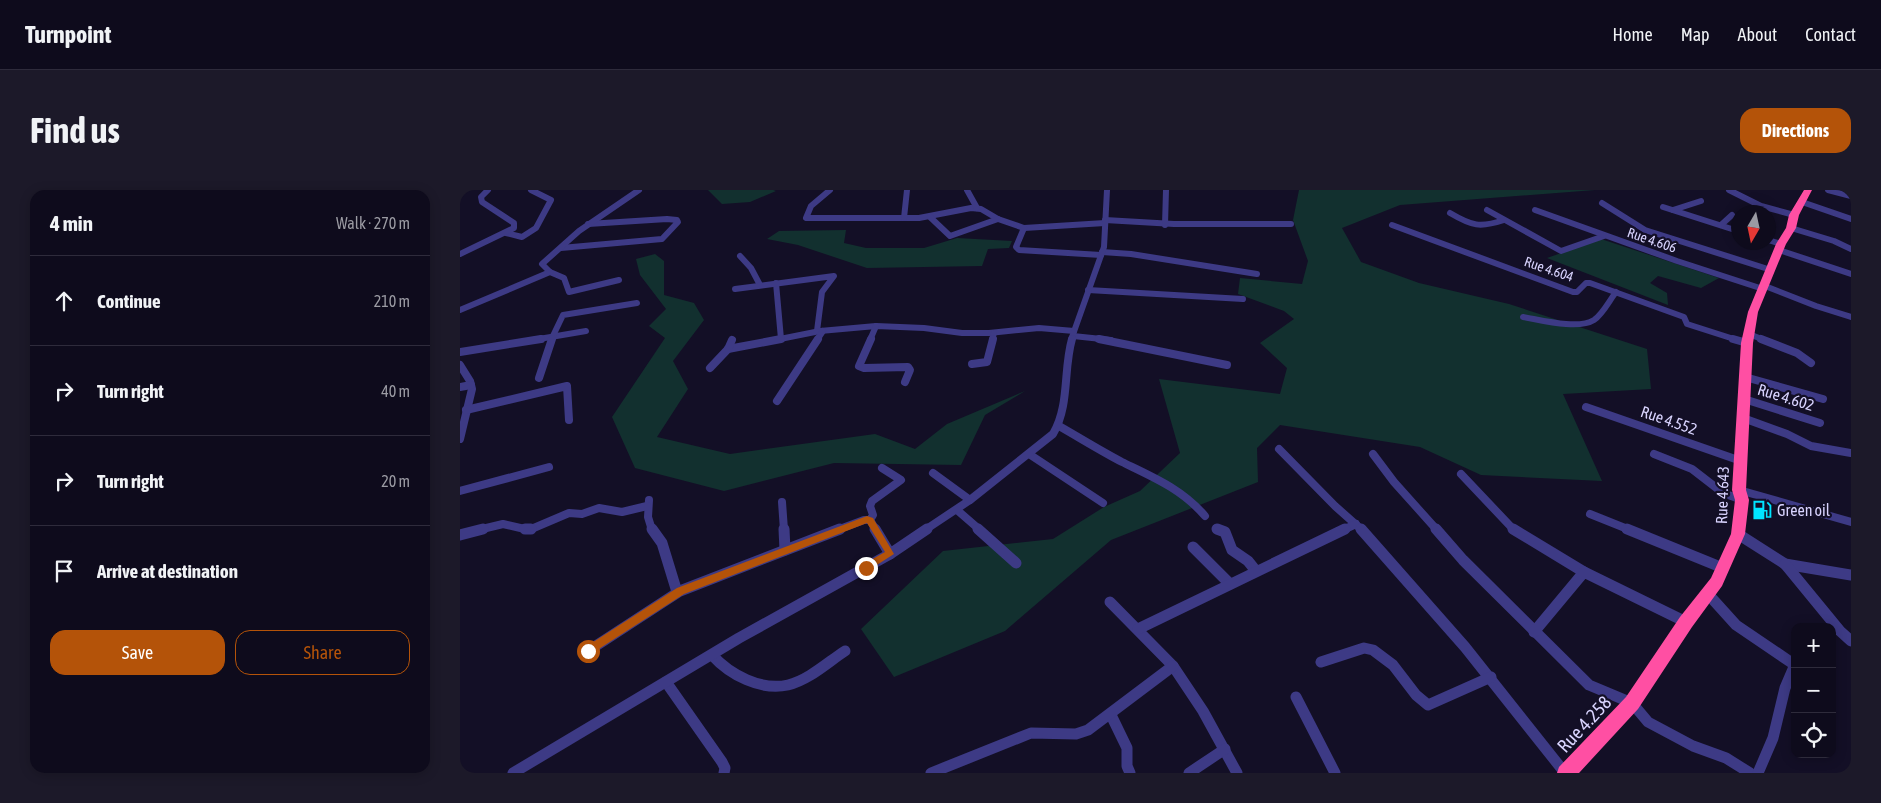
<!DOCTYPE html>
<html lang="en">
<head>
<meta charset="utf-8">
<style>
  :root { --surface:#0e0b1c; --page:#1c1929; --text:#f1f3f6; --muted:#9b9ba3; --line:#2e2b3b; --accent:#b45309 }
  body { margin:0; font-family:"Asap Condensed",sans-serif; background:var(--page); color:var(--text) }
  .controls { position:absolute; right:15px; bottom:15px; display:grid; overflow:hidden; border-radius:10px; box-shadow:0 2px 12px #0003 }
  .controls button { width:45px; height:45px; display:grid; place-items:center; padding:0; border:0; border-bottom:1px solid var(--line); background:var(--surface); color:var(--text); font:25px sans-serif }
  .compass { position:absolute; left:1271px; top:15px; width:45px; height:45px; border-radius:50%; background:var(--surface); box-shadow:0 2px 12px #0003; rotate:189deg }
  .stop { position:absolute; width:15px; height:15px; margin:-11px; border:4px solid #b45309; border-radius:50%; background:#fff }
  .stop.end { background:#b45309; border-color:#fff; box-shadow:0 1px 5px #0008 }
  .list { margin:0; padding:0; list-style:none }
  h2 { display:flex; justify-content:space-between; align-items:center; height:65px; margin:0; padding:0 20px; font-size:21px }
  h2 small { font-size:16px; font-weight:400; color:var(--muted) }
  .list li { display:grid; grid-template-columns:32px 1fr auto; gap:15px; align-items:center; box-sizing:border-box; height:90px; padding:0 20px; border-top:1px solid var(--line) }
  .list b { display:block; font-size:19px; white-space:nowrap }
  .list em { font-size:16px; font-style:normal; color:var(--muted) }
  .actions { display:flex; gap:10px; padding:15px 20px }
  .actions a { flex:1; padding:11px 0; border:1px solid var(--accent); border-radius:15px; text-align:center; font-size:18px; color:var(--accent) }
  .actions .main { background:var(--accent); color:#fff }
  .icon { flex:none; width:28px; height:28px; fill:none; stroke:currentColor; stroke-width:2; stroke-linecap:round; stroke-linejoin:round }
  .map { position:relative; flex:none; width:1391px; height:583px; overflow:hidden; border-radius:15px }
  header { display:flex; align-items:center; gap:30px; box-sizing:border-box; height:70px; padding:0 25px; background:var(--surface); border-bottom:1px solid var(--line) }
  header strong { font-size:24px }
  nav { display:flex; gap:28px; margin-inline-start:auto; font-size:18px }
  .intro { display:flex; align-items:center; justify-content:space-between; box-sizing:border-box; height:120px; padding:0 30px }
  h1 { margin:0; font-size:35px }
  .button { padding:12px 22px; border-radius:15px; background:var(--accent); color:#fff; font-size:18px; font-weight:700 }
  main { display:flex; gap:30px; padding:0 30px }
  aside { flex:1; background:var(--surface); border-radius:15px; box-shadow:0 2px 12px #0003 }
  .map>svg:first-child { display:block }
  .green { fill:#12302f }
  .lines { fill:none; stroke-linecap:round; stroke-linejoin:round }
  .minor-far2 { stroke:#3d3a85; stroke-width:6 }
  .minor-far1 { stroke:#3d3a85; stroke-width:8 }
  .minor { stroke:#3d3a85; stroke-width:11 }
  .highway { fill:#ff4fa3; fill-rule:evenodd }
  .route { fill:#b45309 }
  .labels { text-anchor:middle; stroke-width:4.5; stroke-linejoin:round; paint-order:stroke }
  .far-street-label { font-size:14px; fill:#d9d4ff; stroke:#130f26 }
  .street-label { font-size:16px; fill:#d9d4ff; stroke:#130f26 }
  .poi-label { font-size:16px; fill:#d9d4ff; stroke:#130f26; text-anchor:start }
  .near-street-label { font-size:19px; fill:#d9d4ff; stroke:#130f26 }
</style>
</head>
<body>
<header>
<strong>Turnpoint</strong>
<nav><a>Home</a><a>Map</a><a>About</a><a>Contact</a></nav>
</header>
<div class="intro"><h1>Find us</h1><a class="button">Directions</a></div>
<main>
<aside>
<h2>4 min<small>Walk · 270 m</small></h2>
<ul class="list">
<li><svg class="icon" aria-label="ahead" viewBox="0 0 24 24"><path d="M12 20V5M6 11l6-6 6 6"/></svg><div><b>Continue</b></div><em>210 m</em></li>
<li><svg class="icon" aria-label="right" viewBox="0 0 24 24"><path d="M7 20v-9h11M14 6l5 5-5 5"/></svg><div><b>Turn right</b></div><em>40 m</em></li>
<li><svg class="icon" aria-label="right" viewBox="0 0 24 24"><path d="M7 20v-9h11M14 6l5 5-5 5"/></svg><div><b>Turn right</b></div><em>20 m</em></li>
<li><svg class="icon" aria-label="arrive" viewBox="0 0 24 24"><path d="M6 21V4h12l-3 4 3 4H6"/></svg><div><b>Arrive at destination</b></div></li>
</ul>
<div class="actions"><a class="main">Save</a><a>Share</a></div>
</aside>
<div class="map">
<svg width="1391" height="583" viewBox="0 0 1391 583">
  <rect width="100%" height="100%" fill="#130f26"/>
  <!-- green -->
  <g class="green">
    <path d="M248,0H313L316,1L290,12L262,14Z"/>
    <path d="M839,0H1135L940,15L882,38L901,72L959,93L1049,114L1187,159L1191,199L1103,204L1142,291L1021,285L960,257L820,235L797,258L798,292L651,350L545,441L434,487L401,439L483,361L593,349L644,317L680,301L720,263L699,189L820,204L827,178L800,153L834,129L824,121L778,104L780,88L842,94L848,71L833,30Z"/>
    <path d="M386,40L384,53L406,58H464L497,48L552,51L549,58L528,59L522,76L407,78L338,55L307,49L319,41Z"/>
    <path d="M1141,49L1259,88L1241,98L1198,86L1190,93L1207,103L1208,115L1087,68Z"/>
    <path d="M195,64L204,71V105L234,113L244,130L213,171L228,199L197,247L270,264L415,244L455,259L487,234L565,201L525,225L501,275L374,273L264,301L175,278L152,227L205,148L189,136L206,119L180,85L176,69Z"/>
  </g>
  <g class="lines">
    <!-- minor-far2 -->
    <g class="minor-far2">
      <path d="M370,0L351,16L346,28H459L511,18L521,19L538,29L564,38L645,33"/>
      <path d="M507,0L517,18"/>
      <path d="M1269,0L1301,16L1334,25"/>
      <path d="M1368,0L1391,6"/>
      <path d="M1342,12L1391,29"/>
      <path d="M1142,13L1185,40L1311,80"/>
      <path d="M1203,17L1278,41"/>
      <path d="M1027,20L1101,61L1144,46"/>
      <path d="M1075,20L1217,71L1303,99"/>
      <path d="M1213,20L1241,11"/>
      <path d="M990,23C1012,36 1020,38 1044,30"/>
      <path d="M470,27L490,46L538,29"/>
      <path d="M444,28L447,0"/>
      <path d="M645,30L714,34H831"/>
      <path d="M705,35L706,0"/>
      <path d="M932,35L1113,102H1117L1126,93H1130L1224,127L1227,134L1277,150"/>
      <path d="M1261,35L1272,25"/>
      <path d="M564,38L556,57L559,60L641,65"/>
      <path d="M1331,38L1374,51L1391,59"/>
      <path d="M46,43L62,47L76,38L91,10L71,0"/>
      <path d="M1308,50L1321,54"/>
      <path d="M101,58L202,49L218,32L217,30L207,29L128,34"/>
      <path d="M1319,60L1391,84"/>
      <path d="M642,62L671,64L797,84"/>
      <path d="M0,64L54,38V33L22,12L21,7L28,0"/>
      <path d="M280,66L291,78L300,95"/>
      <path d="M159,90L109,102L104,88L90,82L82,74L119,41L179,0"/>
      <path d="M316,93L321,149"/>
      <path d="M1305,96L1356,116L1391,127"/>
      <path d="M275,99L374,86L362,102L357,141"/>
      <path d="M628,100L783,109"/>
      <path d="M0,120L90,82"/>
      <path d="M1063,127C1081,130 1118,140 1134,130C1143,124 1149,111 1156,102"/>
      <path d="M1289,144L1304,150"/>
      <path d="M613,146L651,150"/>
      <path d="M73,150L126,141"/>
      <path d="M91,150L103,125L177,113"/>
      <path d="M315,150L360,141L416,136L464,138L502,143H529L579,138L614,141"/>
      <path d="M357,150L363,141"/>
      <path d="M410,150L416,136"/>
      <path d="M532,150L534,143"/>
      <path d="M611,150L644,57L647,0"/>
    </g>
    <!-- minor-far1 -->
    <g class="minor-far1">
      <path d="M411,149L399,176L404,178L448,177L450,180L445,192"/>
      <path d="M639,149L767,175"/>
      <path d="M1273,149L1287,153"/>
      <path d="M1301,149L1337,163L1351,173"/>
      <path d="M268,159L321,149"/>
      <path d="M0,162L81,149"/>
      <path d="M512,174L527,172L533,149"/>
      <path d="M0,175L10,191L12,199L0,249"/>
      <path d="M250,178L268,159L272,150"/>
      <path d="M1285,187L1363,209"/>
      <path d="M79,188L92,149"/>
      <path d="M0,197L11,195"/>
      <path d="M1284,209L1360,233"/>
      <path d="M317,211L358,149"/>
      <path d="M1126,217L1281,271"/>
      <path d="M6,220L107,196L109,230"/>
      <path d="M1283,228L1327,244L1351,256L1391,263"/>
      <path d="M599,236C620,248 641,261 662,272C693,287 722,299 745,326"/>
      <path d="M819,259L875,316L902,340"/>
      <path d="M569,264L643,313"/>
      <path d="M913,264L934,292L977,340"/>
      <path d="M1194,264L1232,279L1263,303L1282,310"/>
      <path d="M473,283L510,310"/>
      <path d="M1001,284L1054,340"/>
      <path d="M1279,300L1391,332"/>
      <path d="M0,301L89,277"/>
      <path d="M189,310L188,327L192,340"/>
      <path d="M322,312L324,340"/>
      <path d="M497,320L520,340"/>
      <path d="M1130,324L1170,340"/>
      <path d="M410,330L413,325L410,316L412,311L441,290L422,278"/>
      <path d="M757,339L761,340"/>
      <path d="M18,340L43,334L69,340L109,323L122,324L139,318L162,322L187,316"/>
      <path d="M377,340L404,330H410L416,340"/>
      <path d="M465,340L510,310L593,244C610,215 603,180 612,149"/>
      <path d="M883,340L896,334"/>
    </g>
    <!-- minor -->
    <g class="minor">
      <path d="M65,339H71"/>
      <path d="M192,339L202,353L217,402"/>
      <path d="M324,339L325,360"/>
      <path d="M415,339L430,364"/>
      <path d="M518,339L556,373"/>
      <path d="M757,339L765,342L772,360L788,371L796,381"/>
      <path d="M901,339L1005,457L1105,583"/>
      <path d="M976,339L1003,370L1129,495L1172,513L1188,532L1233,556L1266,568L1290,583"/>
      <path d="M1053,339L1124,382"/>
      <path d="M1167,339L1263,378"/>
      <path d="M1278,344L1325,374L1391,385"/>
      <path d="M0,345L23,339"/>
      <path d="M733,357L770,394"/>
      <path d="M1325,374L1380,441L1391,451"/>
      <path d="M1248,404L1276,435L1332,473L1334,477L1325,498L1313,548L1298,583"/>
      <path d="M650,412L713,476L743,521L777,583"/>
      <path d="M678,439L885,339"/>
      <path d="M1074,442L1124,382L1226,432"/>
      <path d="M128,461L220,401L380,339"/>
      <path d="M252,465C270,485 301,501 328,495C349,490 368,472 385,461"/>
      <path d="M861,472L904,458L913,460L933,475L956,505L968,515L1031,487"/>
      <path d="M206,492L262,572L265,578L264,583"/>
      <path d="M836,507L875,583"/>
      <path d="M651,525L667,558V576L670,583"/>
      <path d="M53,583L279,448L430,364L467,339"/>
      <path d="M471,583L571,543L616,544L628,540L713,476"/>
      <path d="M729,583L765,559"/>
    </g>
    <!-- highway -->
    <path class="highway" d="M1344,0H1352L1339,25L1336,38L1326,54L1298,122L1293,153L1286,300L1289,310L1285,344L1262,396L1232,437L1178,519L1119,583H1097L1099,577L1166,507L1220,427L1251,388L1271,344L1275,310L1272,300L1281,153L1288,122L1316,54L1326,38L1329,25Z"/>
  </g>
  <!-- route -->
  <path class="route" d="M407,326L413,328L434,364L409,380H402V375L425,362L407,333L224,404L131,464H124V458L217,398Z"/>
  <!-- icons -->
  <defs>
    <symbol id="fuel-bare" viewBox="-9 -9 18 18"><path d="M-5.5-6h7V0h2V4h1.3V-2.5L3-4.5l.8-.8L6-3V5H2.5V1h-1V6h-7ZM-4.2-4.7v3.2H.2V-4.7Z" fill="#00e5ff" stroke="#130f26" stroke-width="2.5" paint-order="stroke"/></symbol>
  </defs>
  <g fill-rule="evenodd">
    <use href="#fuel-bare" x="1288" y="306" width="28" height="28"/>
  </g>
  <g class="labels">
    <!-- far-street labels -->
    <g class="far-street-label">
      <text transform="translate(1192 50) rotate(19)" y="5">Rue 4.606</text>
      <text transform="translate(1089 79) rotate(19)" y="5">Rue 4.604</text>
    </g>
    <!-- street labels -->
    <g class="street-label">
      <text transform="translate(1326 207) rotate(17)" y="6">Rue 4.602</text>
      <text transform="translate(1209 230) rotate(19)" y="6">Rue 4.552</text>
      <text transform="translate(1262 305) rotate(-88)" y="6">Rue 4.643</text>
    </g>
    <!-- poi labels -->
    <g class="poi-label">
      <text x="1317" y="326">Green oil</text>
    </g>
    <!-- near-street labels -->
    <g class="near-street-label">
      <text transform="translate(1124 534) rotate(-47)" y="7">Rue 4.258</text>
    </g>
  </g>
</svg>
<div class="controls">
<button>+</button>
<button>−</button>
<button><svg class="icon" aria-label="locate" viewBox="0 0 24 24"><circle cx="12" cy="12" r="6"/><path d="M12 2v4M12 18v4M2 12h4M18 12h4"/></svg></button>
</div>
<svg class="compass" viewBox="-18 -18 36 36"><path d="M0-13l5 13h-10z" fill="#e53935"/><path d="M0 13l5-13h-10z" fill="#9b9ba3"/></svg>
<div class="stop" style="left:128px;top:461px"></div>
<div class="stop end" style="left:406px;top:378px"></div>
</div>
</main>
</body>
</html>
